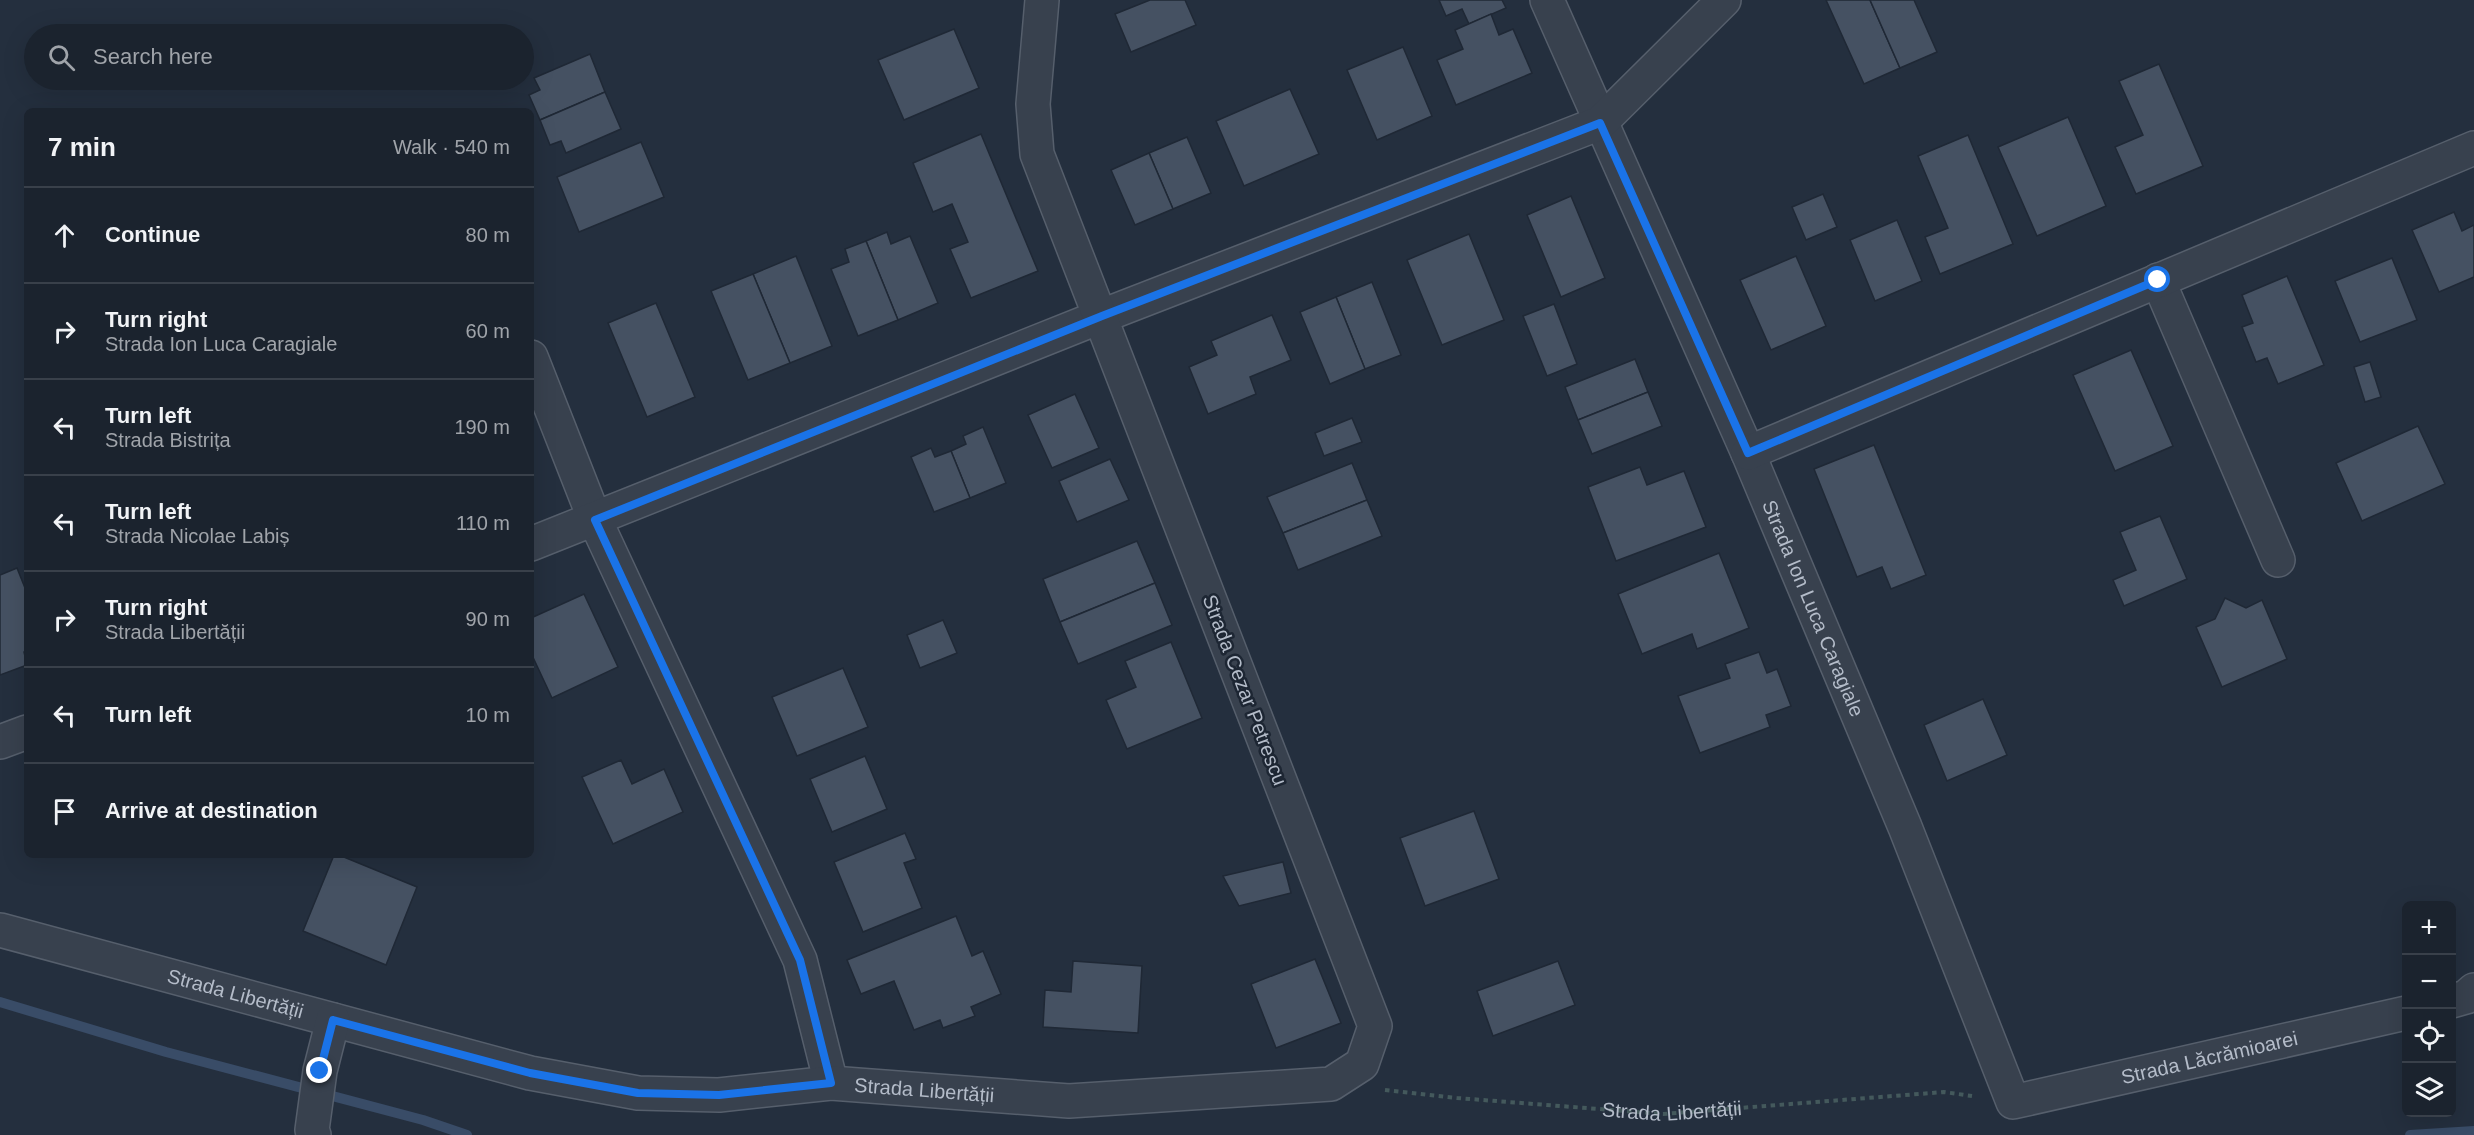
<!DOCTYPE html>
<html lang="en">
<head>
<meta charset="utf-8">
<style>
  :root { --surface:#1b232e; --page:#242b36; --text:#f1f3f6; --muted:#a0a4aa; --line:#39404a }
  body { margin:0; font-family:Helvetica,sans-serif; background:var(--page); color:var(--text) }
  .controls { position:absolute; right:18px; bottom:18px; display:grid; overflow:hidden; border-radius:9px; box-shadow:0 6px 24px #0002 }
  .controls button { width:54px; height:54px; display:grid; place-items:center; padding:0; border:0; border-bottom:2px solid var(--line); background:var(--surface); color:var(--text); font:30px sans-serif }
  .stop { position:absolute; width:18px; height:18px; margin:-14px; border:4px solid #1a73e8; border-radius:50%; background:#fff }
  .stop.end { background:#1a73e8; border-color:#fff; box-shadow:0 2px 6px #0008 }
  .list { margin:0; padding:0; list-style:none }
  h2 { display:flex; justify-content:space-between; align-items:center; height:78px; margin:0; padding:0 24px; font-size:26px }
  h2 small { font-size:20px; font-weight:400; color:var(--muted) }
  .list li { display:grid; grid-template-columns:39px 1fr auto; gap:18px; align-items:center; box-sizing:border-box; height:96px; padding:0 24px; border-top:2px solid var(--line) }
  .list b { display:block; font-size:22px; white-space:nowrap }
  .list p { margin:0; font-size:20px; white-space:nowrap; color:var(--muted) }
  .list em { font-size:20px; font-style:normal; color:var(--muted) }
  .icon { flex:none; width:33px; height:33px; fill:none; stroke:currentColor; stroke-width:2; stroke-linecap:round; stroke-linejoin:round }
  .map { position:relative; flex:none; width:2474px; height:1135px; overflow:hidden }
  .search { position:absolute; background:var(--surface); box-shadow:0 6px 24px #0002; left:24px; top:24px; width:510px; height:66px; display:flex; align-items:center; gap:15px; box-sizing:border-box; padding:0 21px; border-radius:33px; color:var(--muted); font-size:22px }
  .panel { position:absolute; background:var(--surface); box-shadow:0 6px 24px #0002; left:24px; top:108px; width:510px; height:750px; border-radius:9px }
  .map>svg:first-child { display:block }
  .lines { fill:none; stroke-linecap:round; stroke-linejoin:round }
  .stream { stroke:#394c67; stroke-width:10 }
  .building { fill:#455162; stroke:#1f2835; stroke-width:1.5 }
  .minor-casing { stroke:#565f6c; stroke-width:36 }
  .path { stroke:#44595c; stroke-width:4; stroke-dasharray:4.5 4.5; stroke-linecap:butt }
  .minor { stroke:#38414e; stroke-width:33 }
  .route { stroke:#1a73e8; stroke-width:8 }
  .labels { text-anchor:middle; stroke-width:5; stroke-linejoin:round; paint-order:stroke }
  .street-label { font-size:20px; fill:#b4bcc9; stroke:#1d2633 }
</style>
</head>
<body>
<div class="map">
<svg width="2474" height="1135" viewBox="0 0 2474 1135">
  <rect width="100%" height="100%" fill="#242f3e"/>
  <g class="lines">
    <!-- stream -->
    <g class="stream">
      <path d="M0,1002L166,1052L423,1120L467,1135"/>
      <path d="M2410,1135L2474,1131"/>
    </g>
  </g>
  <!-- building -->
  <g class="building">
    <path d="M1150,0H1185L1196,25L1131,52L1115,14Z"/>
    <path d="M1439,0H1502L1506,8L1469,24L1462,9L1446,16Z"/>
    <path d="M1826,0H1870L1900,68L1864,84Z"/>
    <path d="M1870,0H1914L1937,52L1900,68Z"/>
    <path d="M1491,14L1499,35L1513,29L1532,73L1456,105L1437,60L1463,49L1455,30Z"/>
    <path d="M954,29L979,88L904,120L878,60Z"/>
    <path d="M1403,47L1432,116L1377,140L1347,70Z"/>
    <path d="M590,54L605,92L540,120L529,95L540,90L534,78Z"/>
    <path d="M2159,64L2203,166L2136,194L2115,147L2143,135L2119,81Z"/>
    <path d="M1290,89L1319,154L1244,186L1216,121Z"/>
    <path d="M605,92L621,129L566,153L561,141L550,145L540,120Z"/>
    <path d="M2068,117L2106,206L2037,236L1998,147Z"/>
    <path d="M981,134L1038,271L971,298L950,249L968,242L952,204L933,212L913,163Z"/>
    <path d="M1968,135L2013,244L1940,274L1925,237L1948,228L1918,156Z"/>
    <path d="M1187,137L1211,193L1173,209L1149,153Z"/>
    <path d="M641,142L664,197L579,232L557,177Z"/>
    <path d="M1149,153L1173,209L1135,225L1111,170Z"/>
    <path d="M1823,194L1837,227L1806,240L1792,207Z"/>
    <path d="M1571,196L1605,278L1561,297L1527,215Z"/>
    <path d="M2454,212L2462,231L2474,225V277L2439,292L2412,230Z"/>
    <path d="M1897,220L1922,281L1875,301L1850,240Z"/>
    <path d="M887,232L891,244L910,236L938,303L898,320L866,241Z"/>
    <path d="M1469,234L1504,320L1442,345L1407,260Z"/>
    <path d="M866,241L898,320L858,336L831,269L849,262L845,249Z"/>
    <path d="M796,256L832,346L790,363L753,274Z"/>
    <path d="M1796,256L1826,326L1771,350L1740,280Z"/>
    <path d="M2392,258L2417,320L2360,342L2335,281Z"/>
    <path d="M753,274L790,363L748,380L711,291Z"/>
    <path d="M2287,276L2324,365L2278,384L2267,358L2256,362L2242,327L2253,323L2242,295Z"/>
    <path d="M1372,282L1401,355L1365,369L1336,297Z"/>
    <path d="M1336,297L1365,369L1330,384L1300,312Z"/>
    <path d="M656,303L695,397L647,417L608,323Z"/>
    <path d="M1554,304L1577,364L1547,376L1523,316Z"/>
    <path d="M1272,315L1291,360L1250,377L1256,394L1208,414L1189,367L1217,355L1211,341Z"/>
    <path d="M2131,350L2173,446L2115,471L2073,375Z"/>
    <path d="M1635,359L1648,392L1578,420L1565,387Z"/>
    <path d="M2370,362L2381,397L2365,402L2354,367Z"/>
    <path d="M1648,392L1662,426L1592,454L1578,420Z"/>
    <path d="M1075,394L1099,448L1052,468L1028,415Z"/>
    <path d="M1352,418L1362,442L1324,456L1315,433Z"/>
    <path d="M2418,426L2445,484L2362,521L2336,463Z"/>
    <path d="M983,427L1006,483L970,498L951,451L966,444L963,436Z"/>
    <path d="M1874,445L1926,575L1891,589L1882,567L1857,577L1814,469Z"/>
    <path d="M931,448L935,457L951,451L970,498L934,512L911,457Z"/>
    <path d="M1110,459L1129,500L1077,522L1059,481Z"/>
    <path d="M1352,463L1367,500L1283,533L1267,497Z"/>
    <path d="M1640,467L1647,485L1684,471L1706,527L1616,561L1588,487Z"/>
    <path d="M1367,500L1382,536L1298,570L1283,533Z"/>
    <path d="M2160,516L2187,579L2124,606L2113,580L2136,570L2120,532Z"/>
    <path d="M1137,541L1155,583L1060,622L1043,579Z"/>
    <path d="M1719,553L1749,628L1697,649L1692,634L1642,654L1618,594Z"/>
    <path d="M17,568L27,593V651L24,652L27,665L0,675V575Z"/>
    <path d="M1155,583L1172,625L1078,664L1060,622Z"/>
    <path d="M584,594L618,667L552,698L531,653V618Z"/>
    <path d="M2225,598L2246,608L2262,600L2287,659L2222,687L2196,627L2215,619Z"/>
    <path d="M943,620L957,653L920,668L907,635Z"/>
    <path d="M1171,642L1202,718L1127,749L1106,700L1136,687L1125,661Z"/>
    <path d="M1759,652L1767,673L1777,669L1791,706L1766,715L1770,727L1700,753L1678,696L1730,678L1725,664Z"/>
    <path d="M843,668L868,727L797,756L772,697Z"/>
    <path d="M1983,699L2007,755L1947,781L1924,725Z"/>
    <path d="M865,756L887,809L832,832L810,779Z"/>
    <path d="M621,760L632,784L664,769L683,812L613,844L582,777Z"/>
    <path d="M1474,811L1499,879L1425,906L1400,838Z"/>
    <path d="M905,833L916,859L904,863L922,908L863,932L834,862Z"/>
    <path d="M334,855H339L417,887L386,965L303,931Z"/>
    <path d="M1283,862L1291,893L1239,906L1223,876Z"/>
    <path d="M956,916L972,956L983,951L1001,994L971,1007L975,1016L943,1028L940,1020L914,1030L894,981L861,994L847,960Z"/>
    <path d="M1315,959L1341,1023L1276,1048L1251,984Z"/>
    <path d="M1073,961L1142,966L1138,1033L1043,1027L1045,990L1071,992Z"/>
    <path d="M1558,961L1575,1005L1493,1036L1477,991Z"/>
  </g>
  <g class="lines">
    <defs>
      <g id="minor">
        <path id="s2" d="M1547,0L1748,453L1905,827L2013,1102L2406,1013"/>
        <path d="M2158,280L2278,560"/>
        <path d="M531,357L595,520L800,960L831,1083"/>
        <path d="M1748,453L2474,148"/>
        <path d="M531,544L1102,316L1600,123L1724,0"/>
        <path d="M0,742L27,732"/>
        <path id="s3" d="M0,930L530,1073L638,1093L719,1095L831,1083L1069,1101L1331,1084L1362,1064L1375,1026L1037,154L1033,104L1042,0"/>
        <path d="M2452,1001L2466,997L2474,990"/>
        <path d="M314,1135L312,1130L320,1071L333,1020"/>
      </g>
    </defs>
    <!-- minor casing -->
    <use href="#minor" class="minor-casing"/>
    <!-- path -->
    <path class="path" id="s1" d="M1385,1090L1457,1098L1663,1114L1944,1092L1972,1096"/>
    <!-- minor -->
    <use href="#minor" class="minor"/>
  </g>
  <g class="lines">
    <!-- route -->
    <path class="route" d="M320,1071L333,1020L530,1073L638,1093L719,1095L831,1083L800,960L595,520L1102,316L1600,123L1748,453L2158,280"/>
  </g>
  <g class="labels">
    <!-- street labels -->
    <g class="street-label">
      <text dy="7" stroke="none"><textPath href="#s2" startOffset="664">Strada Ion Luca Caragiale</textPath></text>
      <text transform="translate(1245 690) rotate(69)" y="7">Strada Cezar Petrescu</text>
      <text dy="7" stroke="none"><textPath href="#s3" startOffset="244">Strada Libertății</textPath></text>
      <text dy="7" stroke="none"><textPath href="#s2" startOffset="1398">Strada Lăcrămioarei</textPath></text>
      <text dy="7" stroke="none"><textPath href="#s3" startOffset="946">Strada Libertății</textPath></text>
      <text dy="7" stroke="none"><textPath href="#s1" startOffset="288">Strada Libertății</textPath></text>
    </g>
  </g>
</svg>
<div class="controls">
<button>+</button>
<button>−</button>
<button><svg class="icon" aria-label="locate" viewBox="0 0 24 24"><circle cx="12" cy="12" r="6"/><path d="M12 2v4M12 18v4M2 12h4M18 12h4"/></svg></button>
<button><svg class="icon" aria-label="layers" viewBox="0 0 24 24"><path d="M12 4l9 5-9 5-9-5zM3 14l9 5 9-5"/></svg></button>
</div>
<div class="stop" style="left:2158px;top:280px"></div>
<div class="stop end" style="left:320px;top:1071px"></div>
<div class="search"><svg class="icon" aria-label="search" viewBox="0 0 24 24"><circle cx="10" cy="10" r="6"/><path d="M15 15l6 6"/></svg>Search here</div>
<section class="panel">
<h2>7 min<small>Walk · 540 m</small></h2>
<ul class="list">
<li><svg class="icon" aria-label="ahead" viewBox="0 0 24 24"><path d="M12 20V5M6 11l6-6 6 6"/></svg><div><b>Continue</b></div><em>80 m</em></li>
<li><svg class="icon" aria-label="right" viewBox="0 0 24 24"><path d="M7 20v-9h11M14 6l5 5-5 5"/></svg><div><b>Turn right</b><p>Strada Ion Luca Caragiale</p></div><em>60 m</em></li>
<li><svg class="icon" aria-label="left" viewBox="0 0 24 24"><path d="M17 20v-9H6M10 6l-5 5 5 5"/></svg><div><b>Turn left</b><p>Strada Bistrița</p></div><em>190 m</em></li>
<li><svg class="icon" aria-label="left" viewBox="0 0 24 24"><path d="M17 20v-9H6M10 6l-5 5 5 5"/></svg><div><b>Turn left</b><p>Strada Nicolae Labiș</p></div><em>110 m</em></li>
<li><svg class="icon" aria-label="right" viewBox="0 0 24 24"><path d="M7 20v-9h11M14 6l5 5-5 5"/></svg><div><b>Turn right</b><p>Strada Libertății</p></div><em>90 m</em></li>
<li><svg class="icon" aria-label="left" viewBox="0 0 24 24"><path d="M17 20v-9H6M10 6l-5 5 5 5"/></svg><div><b>Turn left</b></div><em>10 m</em></li>
<li><svg class="icon" aria-label="arrive" viewBox="0 0 24 24"><path d="M6 21V4h12l-3 4 3 4H6"/></svg><div><b>Arrive at destination</b></div></li>
</ul>
</section>
</div>
</body>
</html>
